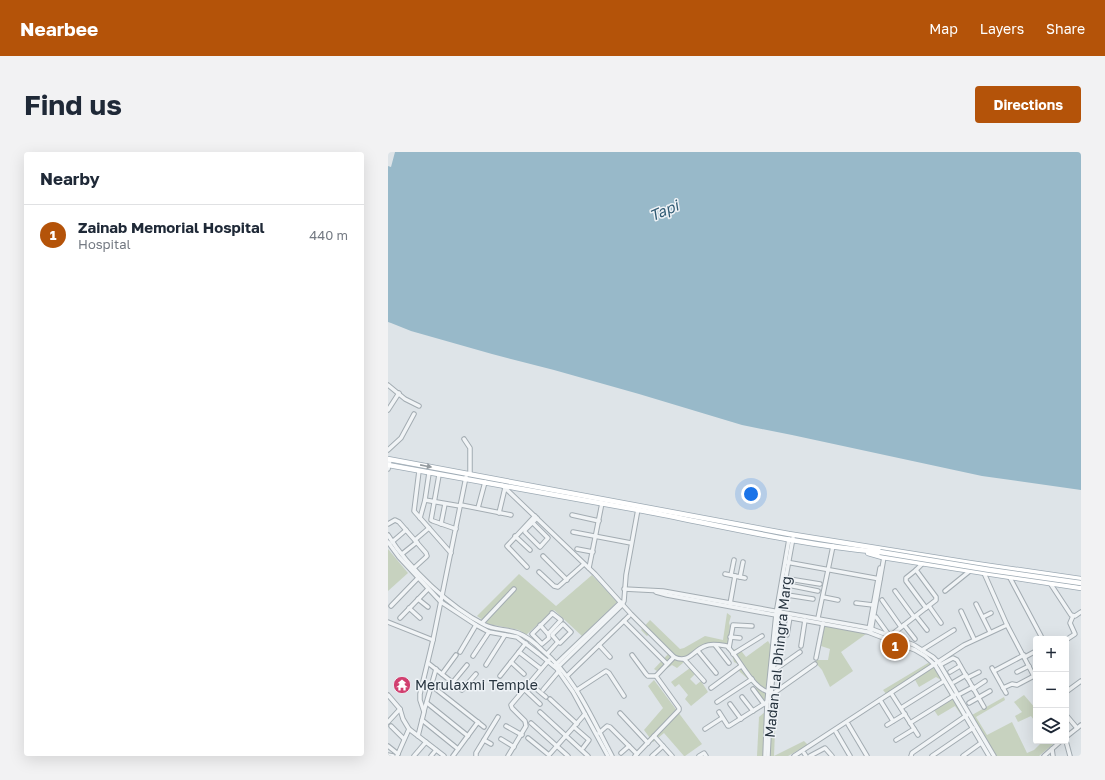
<!DOCTYPE html>
<html lang="en">
<head>
<meta charset="utf-8">
<style>
  :root { --surface:#fff; --page:#f2f2f3; --text:#1f2937; --muted:#747a83; --line:#e0e1e3; --accent:#b45309 }
  body { margin:0; font-family:"Golos Text",sans-serif; background:var(--page); color:var(--text) }
  .controls { position:absolute; right:12px; bottom:12px; display:grid; overflow:hidden; border-radius:4px; box-shadow:0 4px 16px #0002 }
  .controls button { width:36px; height:36px; display:grid; place-items:center; padding:0; border:0; border-bottom:1px solid var(--line); background:var(--surface); color:var(--text); font:20px sans-serif }
  .you { position:absolute; left:363px; top:342px; width:14px; height:14px; margin:-10px; border:3px solid #fff; border-radius:50%; background:#1a73e8; box-shadow:0 0 0 6px #1a73e833 }
  .badge { display:grid; place-items:center; width:26px; height:26px; border-radius:50%; background:var(--accent); color:#fff; font-size:13px; font-weight:700 }
  .pin { position:absolute; translate:-50% -50%; border:2px solid #fff; box-shadow:0 1px 4px #0006 }
  .list { margin:0; padding:0; list-style:none }
  h2 { display:flex; justify-content:space-between; align-items:center; height:52px; margin:0; padding:0 16px; font-size:17px }
  h2 small { font-size:13px; font-weight:400; color:var(--muted) }
  .list li { display:grid; grid-template-columns:26px 1fr auto; gap:12px; align-items:center; box-sizing:border-box; height:60px; padding:0 16px; border-top:1px solid var(--line) }
  .list b { display:block; font-size:15px; white-space:nowrap }
  .list p { margin:0; font-size:13px; white-space:nowrap; color:var(--muted) }
  .list em { font-size:13px; font-style:normal; color:var(--muted) }
  .icon { flex:none; width:22px; height:22px; fill:none; stroke:currentColor; stroke-width:2; stroke-linecap:round; stroke-linejoin:round }
  .map { position:relative; flex:none; width:693px; height:604px; overflow:hidden; border-radius:4px }
  header { display:flex; align-items:center; gap:24px; box-sizing:border-box; height:56px; padding:0 20px; background:var(--accent); color:#fff }
  header strong { font-size:19px }
  nav { display:flex; gap:22px; margin-inline-start:auto; font-size:14px }
  .intro { display:flex; align-items:center; justify-content:space-between; box-sizing:border-box; height:96px; padding:0 24px }
  h1 { margin:0; font-size:28px }
  .button { padding:10px 18px; border-radius:4px; background:var(--accent); color:#fff; font-size:14px; font-weight:700 }
  main { display:flex; gap:24px; padding:0 24px }
  aside { flex:1; background:var(--surface); border-radius:4px; box-shadow:0 4px 16px #0002 }
  .map>svg:first-child { display:block }
  .green { fill:#c7d2bf }
  .water { fill:#98b9c9 }
  .lines { fill:none; stroke-linecap:round; stroke-linejoin:round }
  .minor-casing { stroke:#a3acb2; stroke-width:5.5 }
  .major-casing { stroke:#9daab4; stroke-width:6 }
  .minor { stroke:#f1f4f6; stroke-width:3.5 }
  .major { stroke:#fff; stroke-width:4.5 }
  .major-bridge-casing { stroke:#9daab4; stroke-width:6; stroke-linecap:butt }
  .major-bridge { stroke:#fff; stroke-width:4.5 }
  .oneway { fill:#939a9f }
  .labels { text-anchor:middle; stroke-width:3; stroke-linejoin:round; paint-order:stroke }
  .street-label { font-size:14px; fill:#27343f; stroke:#eef2f6 }
  .poi-label { font-size:14px; fill:#27343f; stroke:#eef2f6; text-anchor:start }
  .water-label { font-size:15px; font-style:italic; fill:#305b74; stroke:#eef2f6 }
</style>
</head>
<body>
<header>
<strong>Nearbee</strong>
<nav><a>Map</a><a>Layers</a><a>Share</a></nav>
</header>
<div class="intro"><h1>Find us</h1><a class="button">Directions</a></div>
<main>
<aside>
<h2>Nearby<small></small></h2>
<ul class="list">
<li><span class="badge">1</span><div><b>Zainab Memorial Hospital</b><p>Hospital</p></div><em>440 m</em></li>
</ul>
</aside>
<div class="map">
<svg width="693" height="604" viewBox="0 0 693 604">
  <rect width="100%" height="100%" fill="#dee4e8"/>
  <!-- green -->
  <g class="green">
    <path d="M0,397L20,421L0,439Z"/>
    <path d="M131,422L168,454L204,423L229,450L194,484L166,458L138,483L131,478L100,472L89,464Z"/>
    <path d="M339,461L343,464L341,471L342,474L340,492L318,491L297,505L295,509L296,510L289,516L284,513L272,521L266,517L282,500L262,481L259,484L253,478L262,468L292,497L296,496L317,484L335,488Z"/>
    <path d="M439,473L478,482L453,500L465,519L442,535L434,518L427,510L429,508H440L442,497L433,494L436,475Z"/>
    <path d="M380,489L383,494L378,547L375,549L367,538L371,532L364,525L360,527L352,520L349,515L350,512L346,510L344,503L345,498L351,496L358,505Z"/>
    <path d="M540,511L557,517L583,561L574,564L567,554L550,564L544,555L562,543L553,528L548,525L531,535L526,526L499,543L495,538Z"/>
    <path d="M302,516L307,522L302,527L308,533L313,529L320,540L303,554L297,547L300,543L291,532L287,535L283,530Z"/>
    <path d="M266,528L314,592L297,604H296L276,581L265,590L256,578L275,556L260,534Z"/>
    <path d="M636,543L648,557V571L643,564L630,570L627,564L634,560L626,550Z"/>
    <path d="M616,545L617,548L588,565L599,583L624,570L639,601L646,598L655,589H669L651,604H608L584,563Z"/>
    <path d="M384,555H388L386,604H381Z"/>
    <path d="M377,560L375,604H369L371,565Z"/>
    <path d="M416,589L420,593L400,604H386Z"/>
  </g>
  <!-- water -->
  <path class="water" d="M7,0H693V338L594,324L404,283L354,273L251,242L166,218L104,202L23,179L3,171L0,170V14L3,15Z"/>
  <g class="lines">
    <defs>
      <g id="minor">
        <path d="M0,233L17,247L31,254"/>
        <path d="M0,258L11,241"/>
        <path d="M76,287L82,296V322"/>
        <path d="M0,298L13,286L26,262"/>
        <path d="M0,317L2,308"/>
        <path d="M31,319L26,359L63,401"/>
        <path d="M51,323L43,368L45,369L68,377"/>
        <path d="M114,333L207,422L243,462L286,505C301,512 304,499 317,494C323,491 333,493 339,494C352,506 365,541 386,541L427,512"/>
        <path d="M37,348L72,354"/>
        <path d="M73,353L123,363"/>
        <path d="M90,356L97,330"/>
        <path d="M111,361L117,336"/>
        <path d="M184,363L211,369"/>
        <path d="M32,366L37,348L41,321"/>
        <path d="M145,371L160,386L152,395L137,380V378C141,374 145,370 149,366"/>
        <path d="M0,372L7,368L11,370L38,401L39,404L37,406L26,416"/>
        <path d="M53,372L57,352"/>
        <path d="M185,380L243,391"/>
        <path d="M0,383C20,416 63,456 97,473C107,478 119,477 130,481C138,484 148,492 154,498C188,526 204,567 224,604"/>
        <path d="M127,384L142,398"/>
        <path d="M27,388L41,376"/>
        <path d="M0,390L11,405L53,450L88,473L101,480L129,485L151,502L169,517L185,540L220,604"/>
        <path d="M4,390L18,378"/>
        <path d="M189,397L205,400"/>
        <path d="M14,402L29,390"/>
        <path d="M155,404L179,428"/>
        <path d="M398,410L492,427"/>
        <path d="M139,415L119,394L147,364"/>
        <path d="M201,416L214,351"/>
        <path d="M528,418L518,426V429L538,456"/>
        <path d="M151,420L166,434L170,435L196,412"/>
        <path d="M596,421L619,473L648,528"/>
        <path d="M337,422L357,426"/>
        <path d="M343,423L346,408"/>
        <path d="M621,424L653,484"/>
        <path d="M352,425L355,410"/>
        <path d="M395,426L432,432"/>
        <path d="M400,427V433L430,439"/>
        <path d="M662,431L683,463L687,464L693,460"/>
        <path d="M236,437L275,439L481,476L526,493L545,505L551,511L606,604"/>
        <path d="M507,439L526,465"/>
        <path d="M557,439L583,418"/>
        <path d="M268,440L279,443L480,480L527,498L537,504L547,513L601,604"/>
        <path d="M393,442L425,447"/>
        <path d="M435,445L450,448"/>
        <path d="M30,447L40,455"/>
        <path d="M494,448L513,475"/>
        <path d="M468,451L485,453"/>
        <path d="M342,452L347,424"/>
        <path d="M588,452L602,480"/>
        <path d="M3,454L30,426"/>
        <path d="M541,454L553,471"/>
        <path d="M21,456L32,466"/>
        <path d="M573,459L586,487"/>
        <path d="M528,464L539,478"/>
        <path d="M488,465L501,483"/>
        <path d="M595,465L603,461"/>
        <path d="M12,466L40,437"/>
        <path d="M430,466L445,394"/>
        <path d="M236,469L279,512"/>
        <path d="M0,470L45,488"/>
        <path d="M94,471L126,437"/>
        <path d="M152,473L160,482L173,468L164,461V462L144,482L154,492L161,486L160,482"/>
        <path d="M516,473L527,487"/>
        <path d="M481,477L492,416"/>
        <path d="M483,479L496,405"/>
        <path d="M399,483L402,465"/>
        <path d="M502,484L548,448V445L528,418L535,411"/>
        <path d="M342,485L352,486"/>
        <path d="M678,488L687,482L682,471L685,464"/>
        <path d="M211,493L222,505"/>
        <path d="M327,493L341,511"/>
        <path d="M413,494L417,468"/>
        <path d="M341,496L345,473L364,474"/>
        <path d="M534,498L566,478"/>
        <path d="M310,499L328,521"/>
        <path d="M72,500L88,473"/>
        <path d="M131,500L153,517"/>
        <path d="M159,502L170,490L172,491L183,480L175,472L164,483L170,490"/>
        <path d="M345,502L374,484"/>
        <path d="M244,503L258,522L260,524H268"/>
        <path d="M85,504L101,480"/>
        <path d="M637,505L648,499"/>
        <path d="M428,506L435,471"/>
        <path d="M296,507L316,529"/>
        <path d="M123,510L136,522"/>
        <path d="M40,511L74,538L88,522"/>
        <path d="M98,513L117,483"/>
        <path d="M167,513L233,450"/>
        <path d="M552,513L565,506L569,508L596,555"/>
        <path d="M169,516L234,453L236,449L238,423L250,357"/>
        <path d="M604,516L618,541"/>
        <path d="M385,519L412,500"/>
        <path d="M606,519L636,503"/>
        <path d="M562,520L572,514"/>
        <path d="M629,520L641,514"/>
        <path d="M54,522L68,503"/>
        <path d="M112,524L138,491"/>
        <path d="M179,524L241,464"/>
        <path d="M579,526L591,520"/>
        <path d="M65,530L79,513"/>
        <path d="M566,530L578,523"/>
        <path d="M141,531L158,545"/>
        <path d="M44,534L96,575"/>
        <path d="M323,536L353,514"/>
        <path d="M615,536L624,532L629,533L646,524"/>
        <path d="M136,537L152,552"/>
        <path d="M365,537L376,552"/>
        <path d="M585,537L597,529"/>
        <path d="M155,538L171,519"/>
        <path d="M189,538L218,519L221,521L236,544"/>
        <path d="M678,540L693,529"/>
        <path d="M503,541L530,583"/>
        <path d="M0,543L12,557L15,567L21,577L56,604"/>
        <path d="M570,543L585,535"/>
        <path d="M354,545L365,559"/>
        <path d="M162,547L189,572"/>
        <path d="M492,548L505,569"/>
        <path d="M329,550L364,527"/>
        <path d="M39,551L80,584"/>
        <path d="M581,551L602,539"/>
        <path d="M342,552L353,567"/>
        <path d="M513,556L556,529"/>
        <path d="M36,559L48,517"/>
        <path d="M152,560L200,604"/>
        <path d="M331,560L340,574H341L379,550"/>
        <path d="M232,561L260,591"/>
        <path d="M678,563L689,576"/>
        <path d="M34,568L70,597"/>
        <path d="M0,570L12,557"/>
        <path d="M143,571L180,604"/>
        <path d="M522,571L567,543"/>
        <path d="M460,572L479,604"/>
        <path d="M499,573L517,562"/>
        <path d="M3,574L16,587"/>
        <path d="M118,574L134,583"/>
        <path d="M186,575L201,588L195,596"/>
        <path d="M317,577L334,566"/>
        <path d="M448,580L462,604"/>
        <path d="M211,581L219,574L222,575L249,602"/>
        <path d="M30,584L36,560L32,548V542L45,488L78,325"/>
        <path d="M266,584L284,604"/>
        <path d="M678,585L693,573"/>
        <path d="M140,586L161,603L197,562"/>
        <path d="M113,587L126,595"/>
        <path d="M96,588L103,592"/>
        <path d="M508,588L526,577"/>
        <path d="M678,589L682,604"/>
        <path d="M0,594L10,602"/>
        <path d="M664,597L665,604"/>
        <path d="M233,601L241,594"/>
        <path d="M416,601L418,604"/>
        <path d="M0,603L5,604"/>
        <path d="M9,604L21,577"/>
        <path d="M26,604L38,590"/>
        <path d="M43,604L48,598"/>
        <path d="M65,604L90,570"/>
        <path d="M88,604V601L110,565"/>
        <path d="M120,604L138,574L137,569L124,556L123,553L161,508"/>
        <path d="M247,604L291,558V556L268,524L286,505"/>
        <path d="M264,604L275,594"/>
        <path d="M311,604L316,601L318,604"/>
        <path d="M377,604L379,550L388,462L401,387"/>
        <path d="M380,604L383,541L391,463L405,386"/>
        <path d="M406,604L576,493L619,473"/>
        <path d="M422,604L437,596L444,604"/>
        <path d="M523,604L524,601L579,563"/>
        <path d="M544,604L585,576"/>
        <path d="M575,604L593,591"/>
        <path d="M656,604L673,589"/>
      </g>
      <g id="major">
        <path d="M0,307L401,382L582,411L693,427"/>
        <path d="M0,313C85,329 171,343 256,359C334,374 413,393 492,400"/>
        <path d="M480,401L494,405L693,436"/>
      </g>
    </defs>
    <!-- minor casing -->
    <use href="#minor" class="minor-casing"/>
    <!-- major casing -->
    <use href="#major" class="major-casing"/>
    <!-- minor -->
    <use href="#minor" class="minor"/>
    <!-- major -->
    <use href="#major" class="major"/>
    <defs>
      <path id="major-bridge" d="M492,400L602,418L693,431"/>
    </defs>
    <!-- major-bridge casing -->
    <use href="#major-bridge" class="major-bridge-casing"/>
    <!-- major-bridge -->
    <use href="#major-bridge" class="major-bridge"/>
  </g>
  <!-- one-way arrows -->
  <defs><path id="oneway-solid" d="M-6-.8H1V-3.2L6.5 0L1 3.2V.8H-6Z"/></defs>
  <use class="oneway" href="#oneway-solid" transform="translate(38 314) rotate(11)"/>
  <!-- icons -->
  <defs>
    <symbol id="temple-disc" viewBox="-11 -11 22 22"><circle r="9.5" fill="#d13f6f" stroke="#eef2f6"/><path d="M0-6L5-2H3V0L6.5 2.5H4V6H1.5V3h-3V6H-4V2.5H-6.5L-3 0V-2H-5Z" fill="#fff"/></symbol>
  </defs>
  <g fill-rule="evenodd">
    <use href="#temple-disc" x="4" y="523" width="20" height="20"/>
  </g>
  <g class="labels">
    <!-- street labels -->
    <g class="street-label">
      <text transform="translate(390 505) rotate(-84)" y="5">Madan Lal Dhingra Marg</text>
    </g>
    <!-- poi labels -->
    <g class="poi-label">
      <text x="27" y="538">Merulaxmi Temple</text>
    </g>
    <!-- water labels -->
    <g class="water-label">
      <text transform="translate(276 59) rotate(-23)" y="5">Tapi</text>
    </g>
  </g>
</svg>
<div class="controls">
<button>+</button>
<button>−</button>
<button><svg class="icon" aria-label="layers" viewBox="0 0 24 24"><path d="M12 4l9 5-9 5-9-5zM3 14l9 5 9-5"/></svg></button>
</div>
<div class="you"></div>
<div class="pin badge" style="left:507px;top:494px">1</div>
</div>
</main>
</body>
</html>
